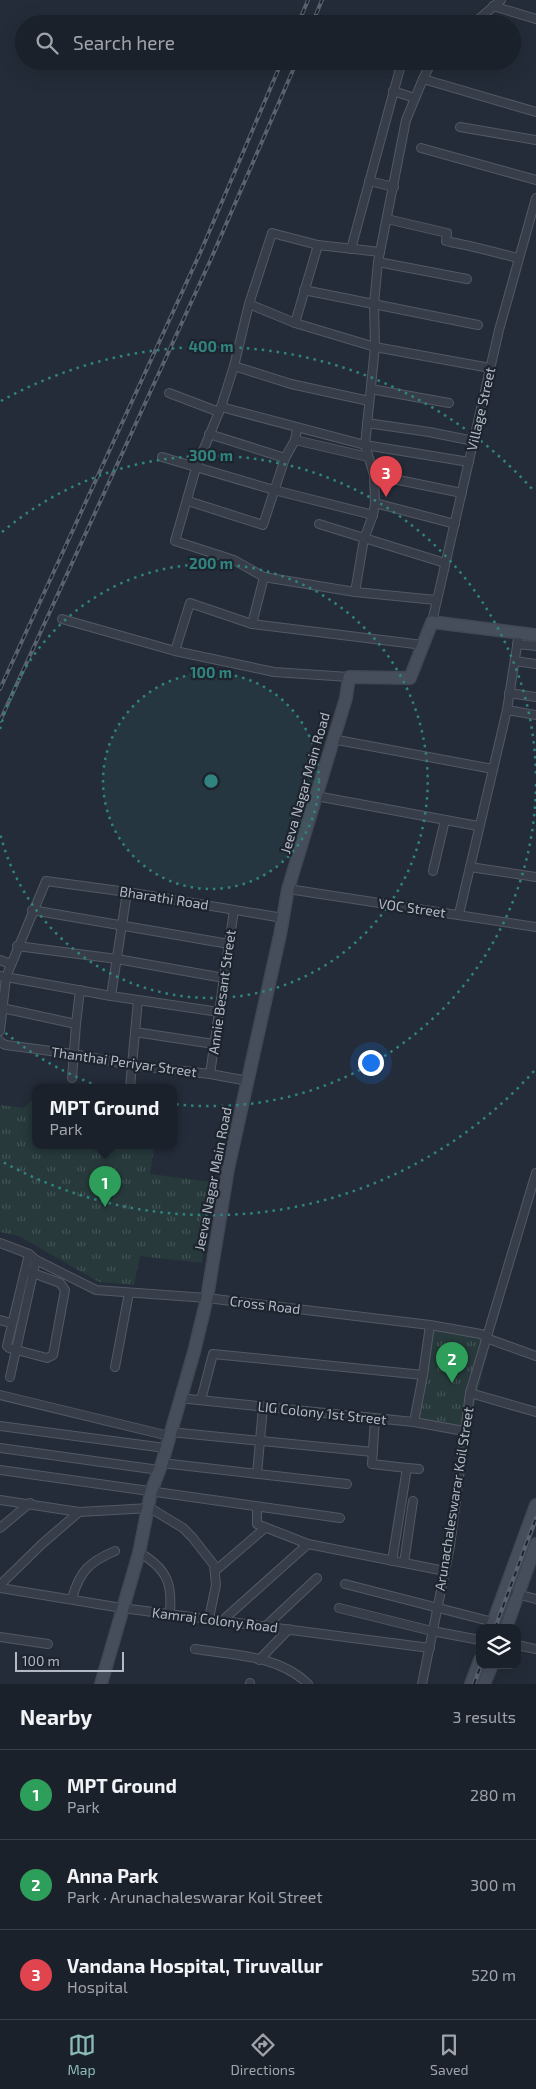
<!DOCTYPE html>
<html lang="en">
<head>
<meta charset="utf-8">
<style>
  :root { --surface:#1b212b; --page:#242933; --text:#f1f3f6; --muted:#a0a3a9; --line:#393e47; --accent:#8bbbb9 }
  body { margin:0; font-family:"Exo 2",sans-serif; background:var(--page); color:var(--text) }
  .controls { position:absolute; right:15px; bottom:15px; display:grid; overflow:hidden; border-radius:10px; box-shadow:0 5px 20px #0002 }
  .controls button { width:45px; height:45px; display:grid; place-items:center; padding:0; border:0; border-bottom:1px solid var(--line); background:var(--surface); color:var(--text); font:25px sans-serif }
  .scale { position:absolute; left:15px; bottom:12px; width:109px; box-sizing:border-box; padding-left:5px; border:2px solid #b3b9c5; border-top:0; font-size:14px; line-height:18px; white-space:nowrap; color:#b3b9c5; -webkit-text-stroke:4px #1d242e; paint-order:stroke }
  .you { position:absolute; left:370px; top:1062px; width:18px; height:18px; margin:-12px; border:4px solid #fff; border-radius:50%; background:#1a73e8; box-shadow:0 0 0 8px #1a73e833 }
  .badge { display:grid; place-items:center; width:32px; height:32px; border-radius:50%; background:var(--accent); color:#fff; font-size:16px; font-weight:700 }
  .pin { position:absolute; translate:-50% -41px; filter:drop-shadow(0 1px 2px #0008) }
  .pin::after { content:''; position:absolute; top:26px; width:18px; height:15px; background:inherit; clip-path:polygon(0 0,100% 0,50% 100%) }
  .popup { position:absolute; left:32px; top:1084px; width:145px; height:65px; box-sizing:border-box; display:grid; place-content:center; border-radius:10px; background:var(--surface); filter:drop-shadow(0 1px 4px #0005); font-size:16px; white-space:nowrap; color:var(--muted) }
  .popup b { font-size:19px; color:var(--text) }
  .popup::after { content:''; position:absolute; left:50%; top:100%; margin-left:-10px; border:10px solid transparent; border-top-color:var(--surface) }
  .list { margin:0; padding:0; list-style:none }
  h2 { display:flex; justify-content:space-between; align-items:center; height:65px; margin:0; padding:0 20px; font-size:21px }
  h2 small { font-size:16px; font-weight:400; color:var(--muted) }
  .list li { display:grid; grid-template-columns:32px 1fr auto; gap:15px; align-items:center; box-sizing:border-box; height:90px; padding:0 20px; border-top:1px solid var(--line) }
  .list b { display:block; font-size:19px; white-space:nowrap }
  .list p { margin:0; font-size:16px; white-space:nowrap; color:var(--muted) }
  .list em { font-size:16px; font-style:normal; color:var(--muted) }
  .icon { flex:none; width:28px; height:28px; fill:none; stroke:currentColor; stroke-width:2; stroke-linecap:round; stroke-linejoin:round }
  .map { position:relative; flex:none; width:536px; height:1684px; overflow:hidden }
  .search { position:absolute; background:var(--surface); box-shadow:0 5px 20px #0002; left:15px; right:15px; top:15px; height:55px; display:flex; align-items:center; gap:12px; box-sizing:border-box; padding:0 18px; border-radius:28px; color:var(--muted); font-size:19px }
  .sheet { height:335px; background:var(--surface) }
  nav { display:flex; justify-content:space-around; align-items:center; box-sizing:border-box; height:70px; border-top:1px solid var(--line); background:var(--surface); font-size:14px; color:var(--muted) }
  nav a { display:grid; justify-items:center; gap:2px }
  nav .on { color:var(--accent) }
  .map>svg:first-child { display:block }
  .grass { fill:url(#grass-tufts) }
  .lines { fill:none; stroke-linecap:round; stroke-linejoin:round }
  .street-casing { stroke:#535964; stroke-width:10 }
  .secondary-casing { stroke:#414852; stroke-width:14 }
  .street { stroke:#383e49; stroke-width:8 }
  .secondary { stroke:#464e5c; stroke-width:11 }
  .rail-casing { stroke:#5a6270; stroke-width:4 }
  .rail { stroke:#1d242e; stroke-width:2; stroke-dasharray:5.5; stroke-linecap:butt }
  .ring { fill:none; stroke:#30837f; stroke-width:2.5; stroke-dasharray:2.5 5 }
  .labels { text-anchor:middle; stroke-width:4.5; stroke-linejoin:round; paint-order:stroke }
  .street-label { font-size:14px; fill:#b3b9c5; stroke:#1d242e }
  .centre { fill:#30837f; stroke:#1d242e; stroke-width:2.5 }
  .ring-label { font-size:15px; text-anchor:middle; font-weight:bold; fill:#30837f; stroke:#1d242e; stroke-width:4.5; stroke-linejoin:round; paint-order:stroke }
</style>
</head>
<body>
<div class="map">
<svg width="536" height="1684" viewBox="0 0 536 1684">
  <defs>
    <pattern id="grass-tufts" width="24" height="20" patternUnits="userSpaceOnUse" patternTransform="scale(1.25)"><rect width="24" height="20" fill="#27393b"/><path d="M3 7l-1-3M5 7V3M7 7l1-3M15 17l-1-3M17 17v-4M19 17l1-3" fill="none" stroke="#445456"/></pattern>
  </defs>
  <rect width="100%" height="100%" fill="#242c39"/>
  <!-- grass -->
  <g class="grass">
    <path d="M36,1096V1146H154L150,1174L213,1182L202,1263L140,1256L134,1285L99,1282L19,1236L0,1232V1105L24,1108Z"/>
    <path d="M434,1329L478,1334L489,1345L469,1428L417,1420Z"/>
  </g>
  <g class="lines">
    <defs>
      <g id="street">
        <path d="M493,6L536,19"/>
        <path d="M473,24L501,0"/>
        <path d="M423,79L536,112"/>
        <path d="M393,91L415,98"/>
        <path d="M460,127L536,140"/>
        <path d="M421,148L536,180"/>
        <path d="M369,181L394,187"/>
        <path d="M387,219L447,233L446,241L450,242C474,246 495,253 519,258"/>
        <path d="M351,249L402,61"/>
        <path d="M380,252L318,245L272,233L249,304L234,366L221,407L196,468L175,541L234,560L264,577L355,592L436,600"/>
        <path d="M378,262L467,279"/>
        <path d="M304,290L478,325"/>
        <path d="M249,304L295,323L375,347L490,368"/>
        <path d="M295,323L318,245"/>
        <path d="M234,366L291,384L369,401"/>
        <path d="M371,389L449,403"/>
        <path d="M169,393L219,412"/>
        <path d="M221,407L365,445L469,462"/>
        <path d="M367,423L429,432L474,441"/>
        <path d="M209,434L285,458"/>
        <path d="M295,440L368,457"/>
        <path d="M162,457L274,490L373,515"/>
        <path d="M374,475L462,493"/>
        <path d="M188,501L263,525L285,458L295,440L297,429"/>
        <path d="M375,503L455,524"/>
        <path d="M319,524L445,563"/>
        <path d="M355,592L364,539L373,515L375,503L374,475L365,445L375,347L374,304L378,262L406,120L423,79L432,61"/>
        <path d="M62,619L175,651L274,672L349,677"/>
        <path d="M432,622L499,330L536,198"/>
        <path d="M252,624L264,577"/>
        <path d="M517,644L536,646"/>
        <path d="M175,651L190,603L252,624L423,645"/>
        <path d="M515,661L536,664"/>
        <path d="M509,693L536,697"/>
        <path d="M507,710L536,715"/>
        <path d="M332,739L493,769"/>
        <path d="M316,796L478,826"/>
        <path d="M470,867L536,877"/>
        <path d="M433,871L445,820"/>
        <path d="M288,889L536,927"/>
        <path d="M32,910L229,944"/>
        <path d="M459,914L507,710L519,633"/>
        <path d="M17,946L117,959L224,978"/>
        <path d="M0,960L10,964"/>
        <path d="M0,976L111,996L219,1012"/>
        <path d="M111,996L127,892"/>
        <path d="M2,1008L76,1024"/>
        <path d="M0,1031L6,977L46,881L127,892L283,918"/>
        <path d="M135,1032L214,1044"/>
        <path d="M0,1041L1,1043L6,1045L73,1054L131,1065L210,1074L248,1081"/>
        <path d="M210,1074L234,910"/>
        <path d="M72,1078L76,1024L80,990"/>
        <path d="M130,1087L138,1000"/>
        <path d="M0,1243L29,1254L36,1260L96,1290L207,1298L430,1325L481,1334L486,1338L536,1356"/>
        <path d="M25,1270L60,1283L65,1290L53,1355L47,1358L9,1348L7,1346L29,1254"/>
        <path d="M0,1320L11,1323"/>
        <path d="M115,1367L129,1293"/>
        <path d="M10,1377L36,1260"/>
        <path d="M470,1393L536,1412"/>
        <path d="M0,1395L169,1436"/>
        <path d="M179,1398L414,1422L464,1431"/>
        <path d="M201,1400L213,1354L423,1375"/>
        <path d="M375,1418L372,1464L407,1468L392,1561"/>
        <path d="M414,1422L423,1375L430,1325"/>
        <path d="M0,1426L165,1448"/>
        <path d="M170,1432L373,1452"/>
        <path d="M0,1448L159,1470"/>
        <path d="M162,1463L347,1484"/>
        <path d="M407,1468L419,1469"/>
        <path d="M0,1470L340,1518"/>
        <path d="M257,1474L263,1407"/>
        <path d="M0,1500L79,1512L150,1508L183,1528L192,1537L214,1565L216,1585L209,1618"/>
        <path d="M257,1507V1524L308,1544L445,1571"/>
        <path d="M0,1528L30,1503"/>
        <path d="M145,1556C169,1572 172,1586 170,1614"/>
        <path d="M404,1563L413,1501"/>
        <path d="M215,1571L265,1528"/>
        <path d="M345,1584L493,1622"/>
        <path d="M0,1585L42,1544L79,1512"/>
        <path d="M0,1588L122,1608L430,1648"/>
        <path d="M504,1591L536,1599"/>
        <path d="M72,1598C80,1571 89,1562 115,1551"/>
        <path d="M339,1608L432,1631L480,1640"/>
        <path d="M223,1620L308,1544"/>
        <path d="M266,1626L317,1578"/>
        <path d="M0,1637L48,1644"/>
        <path d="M517,1645L536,1649"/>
        <path d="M195,1649C233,1655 279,1655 308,1684"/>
        <path d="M259,1660L289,1629"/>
        <path d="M250,1684V1683"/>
        <path d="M422,1684L450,1546L470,1393L536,1173"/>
      </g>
      <g id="secondary">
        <path d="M491,1628L536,1505"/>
        <path d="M506,1628L536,1544"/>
        <path d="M101,1684L139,1553L151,1492L162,1463L194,1352L207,1298L228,1169L280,935L288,889L346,698L349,677L410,678L432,622L536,635"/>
        <path d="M471,1684L480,1660"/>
        <path d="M484,1684L492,1665"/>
      </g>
    </defs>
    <!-- street casing -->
    <use href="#street" class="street-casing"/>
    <!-- secondary casing -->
    <use href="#secondary" class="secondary-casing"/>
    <!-- street -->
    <use href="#street" class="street"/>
    <!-- secondary -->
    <use href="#secondary" class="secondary"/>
    <defs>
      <g id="rail">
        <path d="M298,24L308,0"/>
        <path d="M312,24L322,0"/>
        <path d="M0,689L201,251L282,61"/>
        <path d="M0,721L211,259L297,61"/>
        <path d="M495,1628L536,1518"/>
        <path d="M474,1684L481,1665"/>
      </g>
    </defs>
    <!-- rail casing -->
    <use href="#rail" class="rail-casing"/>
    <!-- rail -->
    <use href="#rail" class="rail"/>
  </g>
  <!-- distance rings -->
  <circle cx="211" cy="781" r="108" fill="#30837f" fill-opacity=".12"/>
  <g class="ring">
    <circle cx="211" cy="781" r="108"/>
    <path d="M0 729A217 217 0 1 1 0 833"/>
    <path d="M536 784A325 325 0 0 1 2 1030M2 532A325 325 0 0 1 536 778"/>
    <path d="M534 1071A434 434 0 0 1 1 1161M1 401A434 434 0 0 1 534 491"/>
  </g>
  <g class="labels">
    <!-- street labels -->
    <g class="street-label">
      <text transform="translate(481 409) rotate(-77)" y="5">Village Street</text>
      <text transform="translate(305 783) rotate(-74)" y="5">Jeeva Nagar Main Road</text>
      <text transform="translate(164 898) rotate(9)" y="5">Bharathi Road</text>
      <text transform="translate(412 908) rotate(8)" y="5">VOC Street</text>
      <text transform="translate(222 992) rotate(-82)" y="5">Annie Besant Street</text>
      <text transform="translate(124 1062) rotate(8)" y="5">Thanthai Periyar Street</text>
      <text transform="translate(213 1179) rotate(-79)" y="5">Jeeva Nagar Main Road</text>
      <text transform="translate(265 1305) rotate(7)" y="5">Cross Road</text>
      <text transform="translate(322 1413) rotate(6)" y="5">LIG Colony 1st Street</text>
      <text transform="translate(454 1499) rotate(-81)" y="5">Arunachaleswarar Koil Street</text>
      <text transform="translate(215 1620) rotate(7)" y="5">Kamraj Colony Road</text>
    </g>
  </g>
  <circle cx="211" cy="781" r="8" class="centre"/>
  <g class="ring-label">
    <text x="211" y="352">400 m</text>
    <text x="211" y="461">300 m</text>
    <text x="211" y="569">200 m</text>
    <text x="211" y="678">100 m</text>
  </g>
</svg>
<div class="controls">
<button><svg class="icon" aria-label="layers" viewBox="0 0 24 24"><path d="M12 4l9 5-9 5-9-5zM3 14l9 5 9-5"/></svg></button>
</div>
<div class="scale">100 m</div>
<div class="you"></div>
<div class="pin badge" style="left:105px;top:1207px;background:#2e9e5b">1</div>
<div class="popup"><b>MPT Ground</b>Park</div>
<div class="pin badge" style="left:452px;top:1383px;background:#2e9e5b">2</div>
<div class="pin badge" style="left:386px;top:497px;background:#e0444e">3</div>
<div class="search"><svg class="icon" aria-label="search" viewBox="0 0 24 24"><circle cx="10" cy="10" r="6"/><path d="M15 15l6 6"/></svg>Search here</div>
</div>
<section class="sheet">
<h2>Nearby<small>3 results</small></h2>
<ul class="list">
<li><span class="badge" style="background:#2e9e5b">1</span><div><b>MPT Ground</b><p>Park</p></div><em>280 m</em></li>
<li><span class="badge" style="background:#2e9e5b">2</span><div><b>Anna Park</b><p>Park · Arunachaleswarar Koil Street</p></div><em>300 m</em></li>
<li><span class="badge" style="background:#e0444e">3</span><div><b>Vandana Hospital, Tiruvallur</b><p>Hospital</p></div><em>520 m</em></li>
</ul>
</section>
<nav>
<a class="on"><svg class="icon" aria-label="map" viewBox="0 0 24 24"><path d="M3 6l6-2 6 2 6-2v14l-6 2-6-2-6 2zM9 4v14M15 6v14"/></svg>Map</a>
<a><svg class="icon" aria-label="directions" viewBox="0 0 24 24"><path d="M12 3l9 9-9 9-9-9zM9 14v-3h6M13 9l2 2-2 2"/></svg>Directions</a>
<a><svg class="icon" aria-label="saved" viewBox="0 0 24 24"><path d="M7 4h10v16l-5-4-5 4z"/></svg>Saved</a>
</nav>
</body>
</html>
